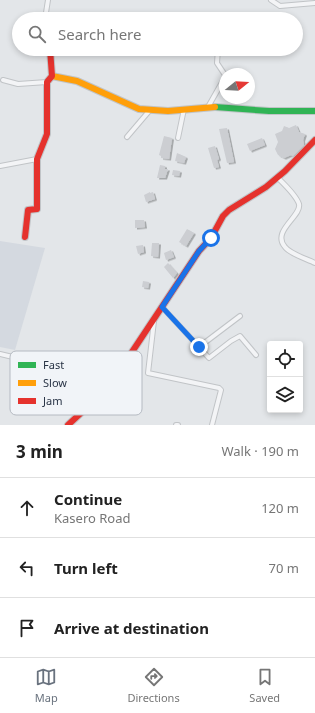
<!DOCTYPE html>
<html lang="en">
<head>
<meta charset="utf-8">
<style>
  :root { --surface:#fff; --page:#f6f6f6; --text:#222; --muted:#767676; --line:#e0e0e0; --accent:#69727e }
  body { margin:0; font-family:"Noto Sans",sans-serif; background:var(--page); color:var(--text) }
  .controls { position:absolute; right:12px; bottom:12px; display:grid; overflow:hidden; border-radius:4px; box-shadow:0 2px 6px #0003 }
  .controls button { width:36px; height:36px; display:grid; place-items:center; padding:0; border:0; border-bottom:1px solid var(--line); background:var(--surface); color:var(--text); font:20px sans-serif }
  .compass { position:absolute; left:219px; top:68px; width:36px; height:36px; border-radius:50%; background:var(--surface); box-shadow:0 2px 6px #0003; rotate:72deg }
  .stop { position:absolute; width:12px; height:12px; margin:-9px; border:3px solid #1a73e8; border-radius:50%; background:#fff }
  .stop.end { background:#1a73e8; border-color:#fff; box-shadow:0 1px 4px #0008 }
  .list { margin:0; padding:0; list-style:none }
  h2 { display:flex; justify-content:space-between; align-items:center; height:52px; margin:0; padding:0 16px; font-size:17px }
  h2 small { font-size:13px; font-weight:400; color:var(--muted) }
  .list li { display:grid; grid-template-columns:26px 1fr auto; gap:12px; align-items:center; box-sizing:border-box; height:60px; padding:0 16px; border-top:1px solid var(--line) }
  .list b { display:block; font-size:15px; white-space:nowrap }
  .list p { margin:0; font-size:13px; white-space:nowrap; color:var(--muted) }
  .list em { font-size:13px; font-style:normal; color:var(--muted) }
  .icon { flex:none; width:22px; height:22px; fill:none; stroke:currentColor; stroke-width:2; stroke-linecap:round; stroke-linejoin:round }
  .map { position:relative; flex:none; width:315px; height:425px; overflow:hidden }
  .search { position:absolute; background:var(--surface); box-shadow:0 2px 6px #0003; left:12px; right:12px; top:12px; height:44px; display:flex; align-items:center; gap:10px; box-sizing:border-box; padding:0 14px; border-radius:22px; color:var(--muted); font-size:15px }
  .sheet { height:232px; background:var(--surface) }
  nav { display:flex; justify-content:space-around; align-items:center; box-sizing:border-box; height:56px; border-top:1px solid var(--line); background:var(--surface); font-size:11px; color:var(--muted) }
  nav a { display:grid; justify-items:center; gap:2px }
  nav .on { color:var(--accent) }
  .map>svg:first-child { display:block }
  .built { fill:#d4d9e0 }
  .building { fill:#ccced2; filter:url(#shadow) }
  .lines { fill:none; stroke-linecap:round; stroke-linejoin:round }
  .street-casing { stroke:#c1c4c7; stroke-width:6 }
  .fast-casing { stroke:#c1c4c7; stroke-width:8 }
  .slow-casing { stroke:#c1c4c7; stroke-width:8 }
  .jam-casing { stroke:#c1c4c7; stroke-width:8 }
  .street { stroke:#f3f4f6; stroke-width:4 }
  .fast { stroke:#30b455; stroke-width:6 }
  .slow { stroke:#ff9f0a; stroke-width:6 }
  .jam { stroke:#e5322d; stroke-width:6 }
  .route { stroke:#1a73e8; stroke-width:5 }
  .key { fill:#f1f4f8; stroke:#b5bac2; stroke-width:1 }
  .key-label { font-size:11px; fill:#283345 }
</style>
</head>
<body>
<div class="map">
<svg width="315" height="425" viewBox="0 0 315 425">
  <defs>
    <filter id="shadow"><feDropShadow dx="2" dy="1.5" stdDeviation="0" flood-color="#0004"/></filter>
  </defs>
  <rect width="100%" height="100%" fill="#e3e6e9"/>
  <!-- built -->
  <path class="built" d="M0,241L45,248L15,350L0,347Z"/>
  <!-- building -->
  <g class="building">
    <path d="M296,125L299,132L305,134L303,140L304,145L293,156L291,155L284,158L278,155L275,149L278,142L275,134L282,131L284,126L289,128Z"/>
    <path d="M227,128L234,162L227,163L219,129Z"/>
    <path d="M164,136L172,138L169,159L161,158V156L159,155Z"/>
    <path d="M262,138L265,145L250,151L247,144Z"/>
    <path d="M215,146L219,159L217,160L219,167L214,168L208,148Z"/>
    <path d="M177,153L186,157L184,163L175,161Z"/>
    <path d="M160,165L165,166V169H168L165,178H157Z"/>
    <path d="M173,170L180,171L179,176L172,175Z"/>
    <path d="M150,192V193L153,192L155,199L146,202L144,195Z"/>
    <path d="M135,220H144L145,227L135,228Z"/>
    <path d="M187,229L194,233L186,246L179,242Z"/>
    <path d="M152,243H159L158,257L151,256Z"/>
    <path d="M143,245L144,252L138,254L136,246Z"/>
    <path d="M171,250L174,257L166,260L164,253Z"/>
    <path d="M168,263L177,273L173,278L164,267Z"/>
    <path d="M143,281L149,282L148,288L142,287Z"/>
  </g>
  <g class="lines">
    <defs>
      <g id="street">
        <path d="M271,0L280,6L315,3"/>
        <path d="M45,19L48,0"/>
        <path d="M220,19L221,18"/>
        <path d="M218,49L217,63L225,75"/>
        <path d="M3,80L18,84L47,82"/>
        <path d="M208,107L225,77"/>
        <path d="M127,137L150,110"/>
        <path d="M178,138L184,109"/>
        <path d="M0,166L37,159"/>
        <path d="M278,178C284,184 296,195 299,204C302,216 271,231 285,247C290,254 307,259 315,263"/>
        <path d="M162,307L199,347L240,316"/>
        <path d="M154,321L148,373L219,388L221,390L212,425"/>
        <path d="M199,347L209,358L231,341L240,336L256,355"/>
        <path d="M0,354L21,359L97,398"/>
        <path d="M176,425H178"/>
      </g>
      <path id="fast" d="M215,107L269,111H315"/>
      <path id="slow" d="M52,76L77,81L139,109L168,111L215,107"/>
      <g id="jam">
        <path d="M25,237L28,210L37,209V159L47,134V82L52,76L50,49"/>
        <path d="M68,425L97,398L128,358L199,251L211,238L223,216L229,210L266,187L285,171L315,140"/>
      </g>
    </defs>
    <!-- street casing -->
    <use href="#street" class="street-casing"/>
    <!-- fast casing -->
    <use href="#fast" class="fast-casing"/>
    <!-- slow casing -->
    <use href="#slow" class="slow-casing"/>
    <!-- jam casing -->
    <use href="#jam" class="jam-casing"/>
    <!-- street -->
    <use href="#street" class="street"/>
    <!-- fast -->
    <use href="#fast" class="fast"/>
    <!-- slow -->
    <use href="#slow" class="slow"/>
    <!-- jam -->
    <use href="#jam" class="jam"/>
  </g>
  <g class="lines">
    <!-- route -->
    <path class="route" d="M199,347L162,307L199,251L211,238"/>
  </g>
  <!-- legend -->
  <rect x="10" y="351" width="132" height="64" rx="6" class="key"/>
  <rect x="18" y="362" width="18" height="6" fill="#30b455"/>
  <rect x="18" y="380" width="18" height="6" fill="#ff9f0a"/>
  <rect x="18" y="398" width="18" height="6" fill="#e5322d"/>
  <g class="key-label">
    <text x="43" y="369">Fast</text>
    <text x="43" y="387">Slow</text>
    <text x="43" y="405">Jam</text>
  </g>
</svg>
<div class="controls">
<button><svg class="icon" aria-label="locate" viewBox="0 0 24 24"><circle cx="12" cy="12" r="6"/><path d="M12 2v4M12 18v4M2 12h4M18 12h4"/></svg></button>
<button><svg class="icon" aria-label="layers" viewBox="0 0 24 24"><path d="M12 4l9 5-9 5-9-5zM3 14l9 5 9-5"/></svg></button>
</div>
<svg class="compass" viewBox="-18 -18 36 36"><path d="M0-13l5 13h-10z" fill="#e53935"/><path d="M0 13l5-13h-10z" fill="#767676"/></svg>
<div class="stop" style="left:211px;top:238px"></div>
<div class="stop end" style="left:199px;top:347px"></div>
<div class="search"><svg class="icon" aria-label="search" viewBox="0 0 24 24"><circle cx="10" cy="10" r="6"/><path d="M15 15l6 6"/></svg>Search here</div>
</div>
<section class="sheet">
<h2>3 min<small>Walk · 190 m</small></h2>
<ul class="list">
<li><svg class="icon" aria-label="ahead" viewBox="0 0 24 24"><path d="M12 20V5M6 11l6-6 6 6"/></svg><div><b>Continue</b><p>Kasero Road</p></div><em>120 m</em></li>
<li><svg class="icon" aria-label="left" viewBox="0 0 24 24"><path d="M17 20v-9H6M10 6l-5 5 5 5"/></svg><div><b>Turn left</b></div><em>70 m</em></li>
<li><svg class="icon" aria-label="arrive" viewBox="0 0 24 24"><path d="M6 21V4h12l-3 4 3 4H6"/></svg><div><b>Arrive at destination</b></div></li>
</ul>
</section>
<nav>
<a class="on"><svg class="icon" aria-label="map" viewBox="0 0 24 24"><path d="M3 6l6-2 6 2 6-2v14l-6 2-6-2-6 2zM9 4v14M15 6v14"/></svg>Map</a>
<a><svg class="icon" aria-label="directions" viewBox="0 0 24 24"><path d="M12 3l9 9-9 9-9-9zM9 14v-3h6M13 9l2 2-2 2"/></svg>Directions</a>
<a><svg class="icon" aria-label="saved" viewBox="0 0 24 24"><path d="M7 4h10v16l-5-4-5 4z"/></svg>Saved</a>
</nav>
</body>
</html>
